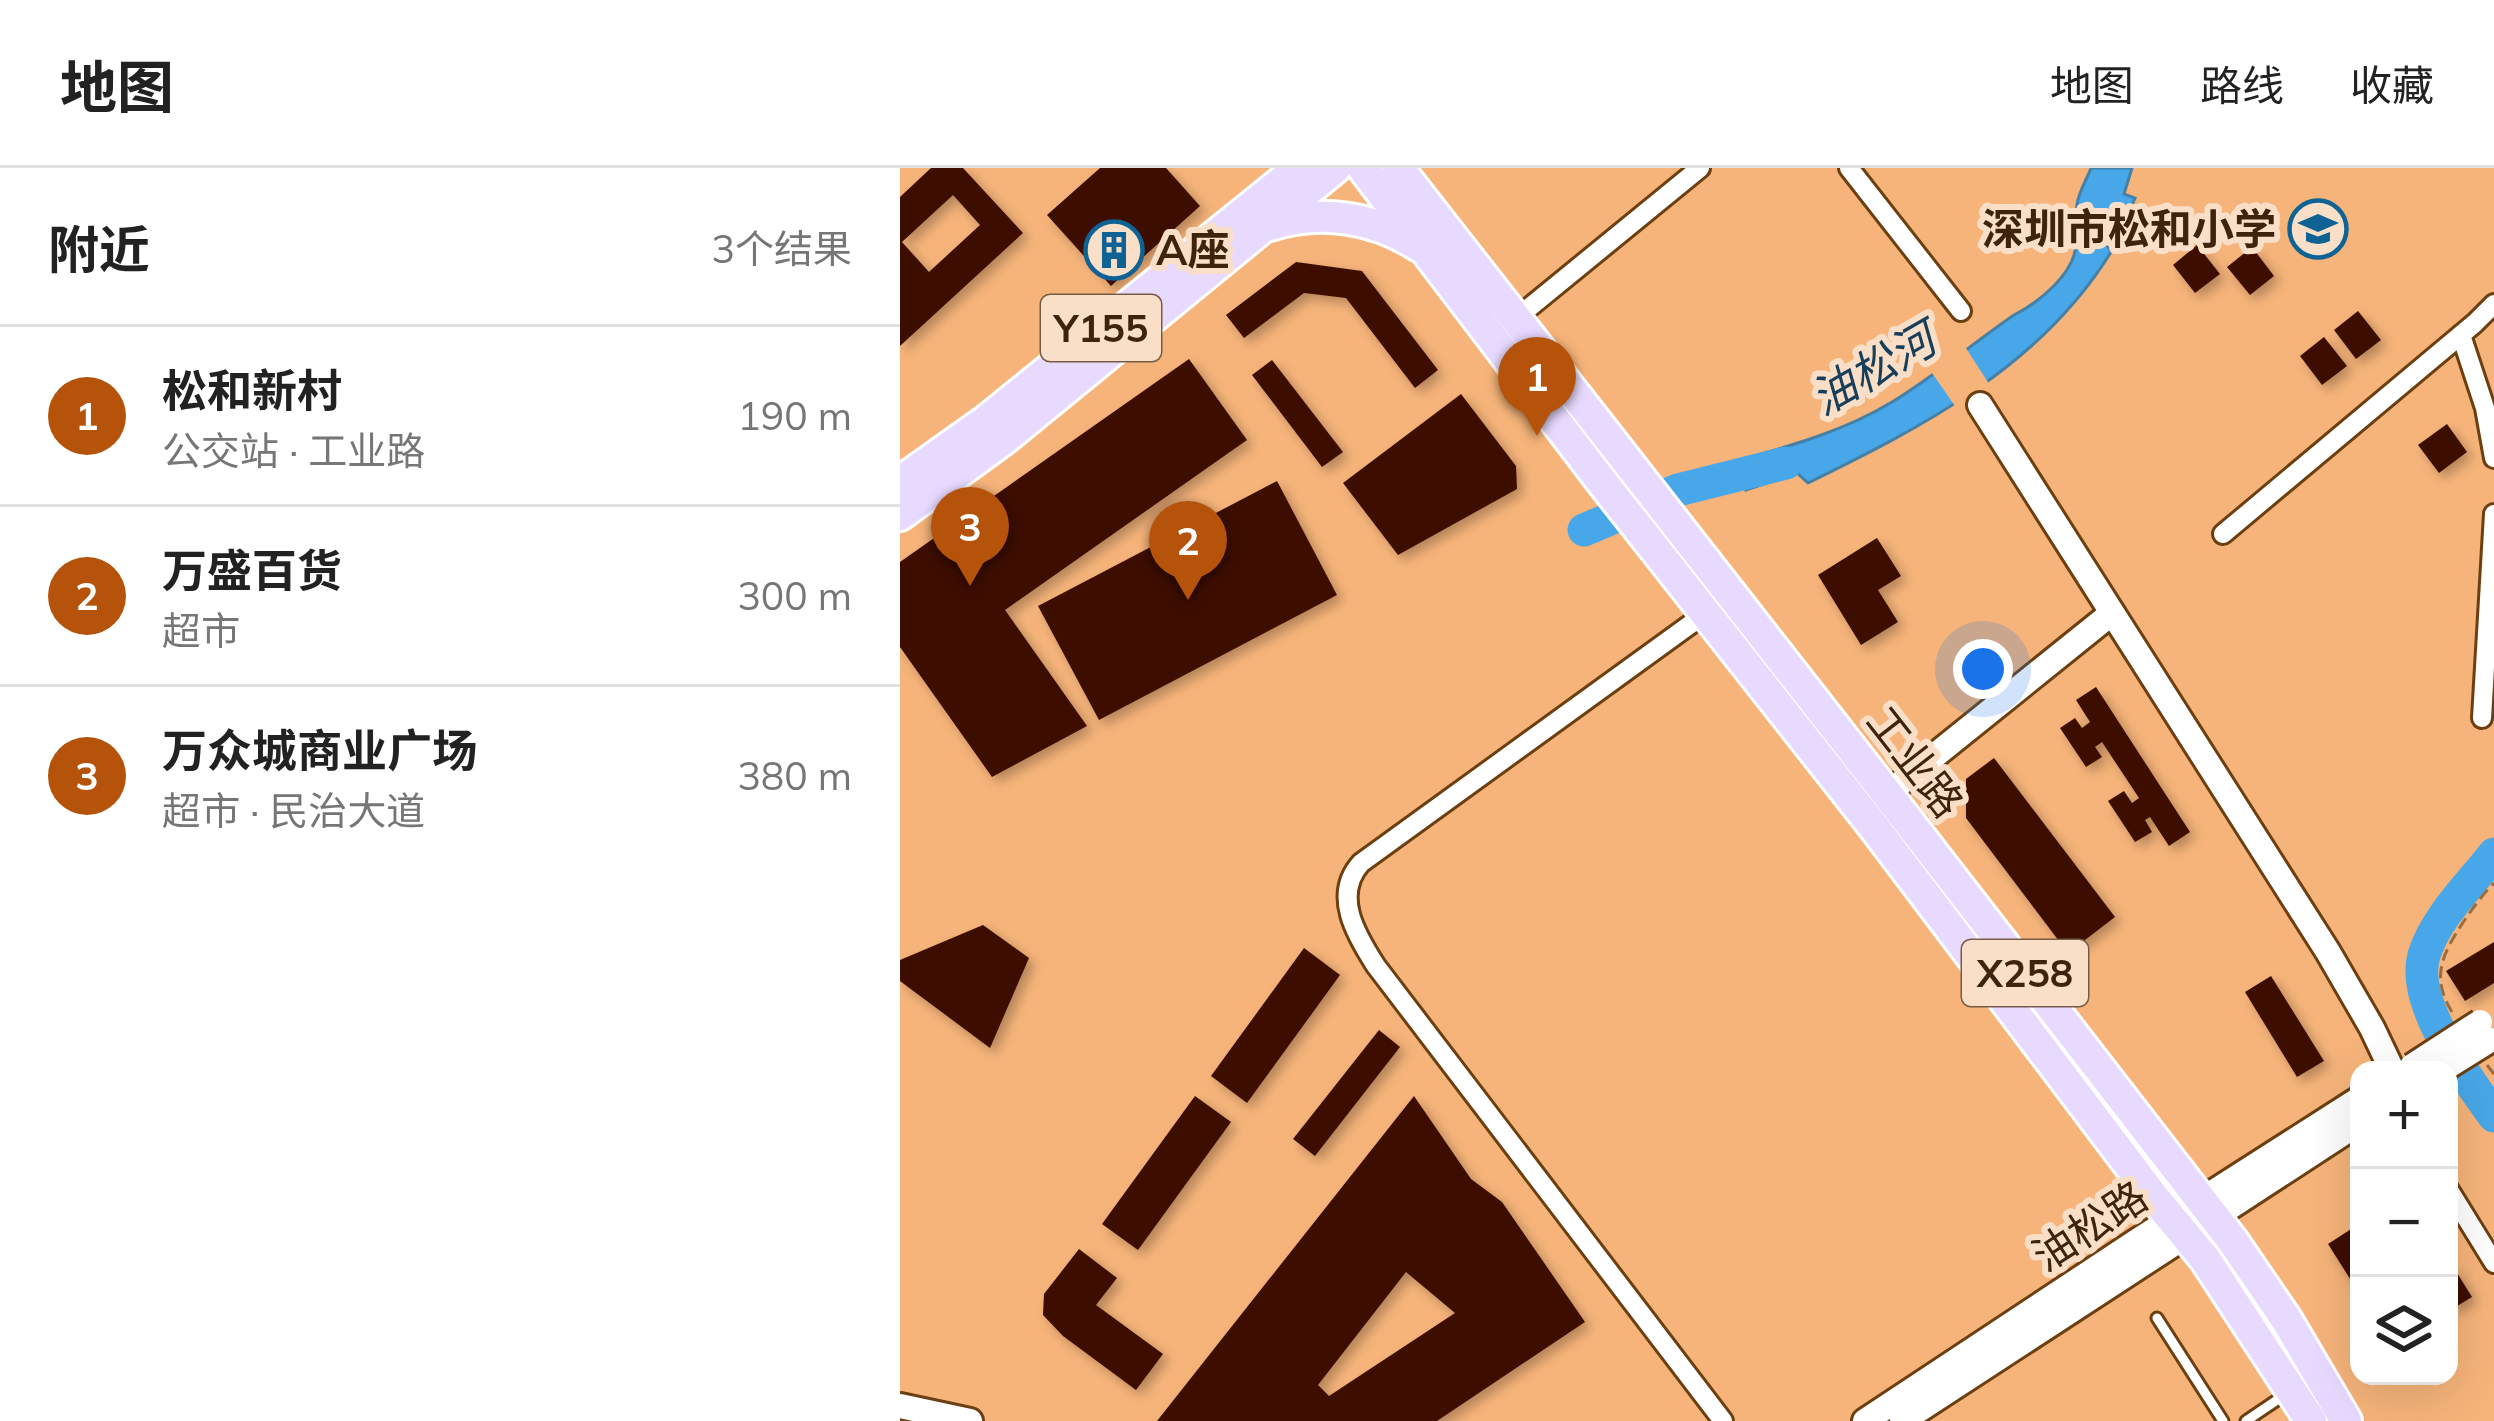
<!DOCTYPE html>
<html lang="zh">
<head>
<meta charset="utf-8">
<style>
  :root { --surface:#fff; --page:#f6f6f6; --text:#222; --muted:#767676; --line:#e0e0e0; --accent:#b45309 }
  body { margin:0; font-family:Mulish,"Noto Sans SC",sans-serif; background:var(--page); color:var(--text) }
  .controls { position:absolute; right:36px; bottom:36px; display:grid; overflow:hidden; border-radius:24px; box-shadow:0 12px 48px #0002 }
  .controls button { width:108px; height:108px; display:grid; place-items:center; padding:0; border:0; border-bottom:3px solid var(--line); background:var(--surface); color:var(--text); font:60px sans-serif }
  .you { position:absolute; left:1083px; top:501px; width:42px; height:42px; margin:-30px; border:9px solid #fff; border-radius:50%; background:#1a73e8; box-shadow:0 0 0 18px #1a73e833 }
  .badge { display:grid; place-items:center; width:78px; height:78px; border-radius:50%; background:var(--accent); color:#fff; font-size:39px; font-weight:700 }
  .pin { position:absolute; translate:-50% -99px; filter:drop-shadow(0 3px 6px #0008) }
  .pin::after { content:''; position:absolute; top:63px; width:42px; height:36px; background:inherit; clip-path:polygon(0 0,100% 0,50% 100%) }
  .list { margin:0; padding:0; list-style:none }
  h2 { display:flex; justify-content:space-between; align-items:center; height:156px; margin:0; padding:0 48px; font-size:51px }
  h2 small { font-size:39px; font-weight:400; color:var(--muted) }
  .list li { display:grid; grid-template-columns:78px 1fr auto; gap:36px; align-items:center; box-sizing:border-box; height:180px; padding:0 48px; border-top:3px solid var(--line) }
  .list b { display:block; font-size:45px; white-space:nowrap }
  .list p { margin:0; font-size:39px; white-space:nowrap; color:var(--muted) }
  .list em { font-size:39px; font-style:normal; color:var(--muted) }
  .icon { flex:none; width:66px; height:66px; fill:none; stroke:currentColor; stroke-width:2; stroke-linecap:round; stroke-linejoin:round }
  .map { position:relative; flex:none; width:1594px; height:1253px; overflow:hidden }
  header { display:flex; align-items:center; gap:72px; box-sizing:border-box; height:168px; padding:0 60px; background:var(--surface); border-bottom:3px solid var(--line) }
  header strong { font-size:57px }
  nav { display:flex; gap:66px; margin-inline-start:auto; font-size:42px }
  main { display:flex }
  aside { flex:1; background:var(--surface) }
  .map>svg:first-child { display:block }
  .water { fill:#48a7e8; stroke:#4580a6; stroke-width:3 }
  .pier { fill:#f6b47a }
  .lines { fill:none; stroke-linecap:round; stroke-linejoin:round }
  .river { stroke:#48a7e8; stroke-width:33 }
  .building { fill:#3c0d00; fill-rule:evenodd; filter:url(#shadow) }
  .service-casing { stroke:#6c3f10; stroke-width:15 }
  .minor-casing { stroke:#6c3f10; stroke-width:24 }
  .tertiary-casing { stroke:#6c3f10; stroke-width:30 }
  .primary-casing { stroke:#fff; stroke-width:36 }
  .path { stroke:#9a6c42; stroke-width:3; stroke-dasharray:12 6; stroke-linecap:butt }
  .service { stroke:#fff; stroke-width:9 }
  .minor { stroke:#fff; stroke-width:18 }
  .tertiary { stroke:#fff; stroke-width:24 }
  .primary { stroke:#e8daff; stroke-width:30 }
  .tertiary-bridge-casing { stroke:#6c3f10; stroke-width:30; stroke-linecap:butt }
  .tertiary-bridge { stroke:#fff; stroke-width:24 }
  .labels { text-anchor:middle; stroke-width:12; stroke-linejoin:round; paint-order:stroke }
  .shield { fill:#fadfc8; stroke:#765c44; stroke-width:3 }
  .shield-label { font-size:39px; font-weight:bold; fill:#3e240b }
  .poi-label { font-size:42px; font-weight:bold; fill:#3e240b; stroke:#fadfc8; text-anchor:end }
  .street-label { font-size:42px; fill:#3e240b; stroke:#fadfc8 }
  .water-label { font-size:45px; font-style:italic; fill:#183f5a; stroke:#fadfc8 }
</style>
</head>
<body>
<header>
<strong>地图</strong>
<nav><a>地图</a><a>路线</a><a>收藏</a></nav>
</header>
<main>
<aside>
<h2>附近<small>3个结果</small></h2>
<ul class="list">
<li><span class="badge">1</span><div><b>松和新村</b><p>公交站 · 工业路</p></div><em>190 m</em></li>
<li><span class="badge">2</span><div><b>万盛百货</b><p>超市</p></div><em>300 m</em></li>
<li><span class="badge">3</span><div><b>万众城商业广场</b><p>超市 · 民治大道</p></div><em>380 m</em></li>
</ul>
</aside>
<div class="map">
<svg width="1594" height="1253" viewBox="0 0 1594 1253">
  <defs>
    <filter id="shadow"><feDropShadow dx="5.5" dy="5.5" stdDeviation="6" flood-color="#0004"/></filter>
  </defs>
  <rect width="100%" height="100%" fill="#f6b47a"/>
  <!-- water -->
  <path class="water" d="M1191,0H1232L1224,26L1235,30L1227,48L1217,51L1205,73L1211,84C1141,198 1024,258 908,315L897,305L846,322L843,291C894,277 946,262 992,234C1035,208 1073,175 1114,147C1138,135 1176,105 1176,75C1176,63 1175,49 1177,37C1178,25 1187,11 1191,0Z"/>
  <!-- pier -->
  <path class="pier" d="M1064,177L1091,219L1057,241L1030,202Z"/>
  <g class="lines">
    <!-- river -->
    <g class="river">
      <path d="M684,362L778,322L886,295"/>
      <path d="M1594,686C1570,717 1536,749 1524,787C1510,835 1567,910 1594,948"/>
    </g>
  </g>
  <!-- building -->
  <g class="building">
    <path d="M31,0H63L123,65L0,178V29ZM53,27L80,57L29,104L2,74Z"/>
    <path d="M200,0H266L300,38L211,118L147,47Z"/>
    <path d="M1297,77L1320,106L1295,125L1273,97Z"/>
    <path d="M1352,79L1374,108L1350,127L1327,99Z"/>
    <path d="M396,94L462,103L538,202L515,220L446,130L404,125L344,170L326,147Z"/>
    <path d="M1458,143L1481,172L1456,191L1434,162Z"/>
    <path d="M1424,169L1447,198L1422,217L1400,188Z"/>
    <path d="M289,191L347,272L105,442L187,558L92,609L0,479V394Z"/>
    <path d="M372,192L443,284L422,299L352,207Z"/>
    <path d="M561,226L616,298L617,321L498,387L443,315Z"/>
    <path d="M1547,256L1567,284L1539,305L1518,277Z"/>
    <path d="M377,313L437,427L199,552L138,438Z"/>
    <path d="M977,370L1001,408L978,422L998,454L961,477L918,407Z"/>
    <path d="M1196,519L1290,664L1269,678L1250,649L1245,652L1252,664L1235,674L1208,633L1224,623L1232,635L1239,630L1202,574L1195,579L1202,589L1186,599L1160,560L1175,550L1182,560L1190,554L1176,532Z"/>
    <path d="M1094,590L1215,749L1168,785L1066,650V611Z"/>
    <path d="M83,757L129,790L90,880L0,813V792Z"/>
    <path d="M1594,774V815L1565,833L1546,803Z"/>
    <path d="M404,780L440,807L347,935L311,908Z"/>
    <path d="M1371,808L1424,893L1397,909L1345,824Z"/>
    <path d="M479,862L500,879L415,988L393,971Z"/>
    <path d="M295,928L331,954L238,1082L202,1056Z"/>
    <path d="M514,928L571,1011L602,1034L685,1154L537,1253H257ZM506,1104L555,1145L429,1228L418,1217Z"/>
    <path d="M1459,1056V1125L1428,1076Z"/>
    <path d="M179,1081L217,1110L196,1137L263,1186L236,1222L163,1168L143,1147L144,1126Z"/>
    <path d="M1549,1092L1572,1129L1549,1143Z"/>
  </g>
  <g class="lines">
    <defs>
      <g id="service">
        <path d="M1257,1150L1323,1253"/>
        <path d="M1346,1253L1386,1226"/>
      </g>
      <g id="minor">
        <path d="M949,0L1061,143"/>
        <path d="M614,152L800,0"/>
        <path d="M1561,167L1585,240L1594,290"/>
        <path d="M1323,366L1575,155L1594,136"/>
        <path d="M806,445L461,695C432,727 456,767 476,798L823,1253"/>
        <path d="M1582,550L1594,346"/>
        <path d="M1549,1022L1594,1095"/>
      </g>
      <g id="tertiary">
        <path d="M1080,237L1428,784L1472,860L1492,902"/>
        <path d="M987,626L1212,445"/>
        <path d="M0,1238L70,1253"/>
        <path d="M965,1253L1237,1073L1459,931"/>
        <path d="M1002,1253L1459,955"/>
      </g>
      <g id="primary">
        <path d="M463,0L702,314L974,659L1252,1027L1305,1091L1411,1253"/>
        <path d="M498,0L987,626L1332,1072L1386,1151L1446,1253"/>
        <path d="M370,57C421,41 474,49 519,78"/>
        <path d="M0,314L86,253L399,0"/>
        <path d="M0,347L104,271L435,0"/>
      </g>
    </defs>
    <!-- service casing -->
    <use href="#service" class="service-casing"/>
    <!-- minor casing -->
    <use href="#minor" class="minor-casing"/>
    <!-- tertiary casing -->
    <use href="#tertiary" class="tertiary-casing"/>
    <!-- primary casing -->
    <use href="#primary" class="primary-casing"/>
    <!-- path -->
    <g class="path">
      <path d="M1552,844C1530,808 1543,785 1564,753C1573,740 1582,727 1594,715"/>
      <path d="M1587,897L1594,906"/>
    </g>
    <!-- service -->
    <use href="#service" class="service"/>
    <!-- minor -->
    <use href="#minor" class="minor"/>
    <!-- tertiary -->
    <use href="#tertiary" class="tertiary"/>
    <!-- primary -->
    <use href="#primary" class="primary"/>
    <defs>
      <g id="tertiary-bridge">
        <path d="M1512,898L1580,854"/>
        <path d="M1542,902L1590,872"/>
      </g>
    </defs>
    <!-- tertiary-bridge casing -->
    <use href="#tertiary-bridge" class="tertiary-bridge-casing"/>
    <!-- tertiary-bridge -->
    <use href="#tertiary-bridge" class="tertiary-bridge"/>
  </g>
  <!-- icons -->
  <defs>
    <symbol id="school-ring" viewBox="-11 -11 22 22"><circle r="9.5" fill="#fadfc8" stroke="#0e6394" stroke-width="1.5"/><path d="M0-5L7-2L0 1L-7-2ZM-4 1L0 2.5L4 1V4Q0 6-4 4Z" fill="#0e6394"/></symbol>
    <symbol id="building-ring" viewBox="-11 -11 22 22"><circle r="9.5" fill="#fadfc8" stroke="#0e6394" stroke-width="1.5"/><path d="M-4-6H4V6H1V3H-1V6H-4ZM-2.5-4.3h1.7v1.8h-1.7ZM.8-4.3h1.7v1.8H.8ZM-2.5-1h1.7V.8h-1.7ZM.8-1h1.7V.8H.8Z" fill="#0e6394"/></symbol>
  </defs>
  <g fill-rule="evenodd">
    <use href="#school-ring" x="1385" y="28" width="66" height="66"/>
    <use href="#building-ring" x="181" y="49" width="66" height="66"/>
  </g>
  <g class="labels">
    <!-- shield labels -->
    <g class="shield">
      <rect x="141" y="127" width="120" height="66" rx="9"/>
      <rect x="1062" y="772" width="126" height="66" rx="9"/>
    </g>
    <g class="shield-label">
      <text x="201" y="174">Y155</text>
      <text x="1125" y="819">X258</text>
    </g>
    <!-- poi labels -->
    <g class="poi-label">
      <text x="1376" y="76">深圳市松和小学</text>
      <text x="256" y="97" text-anchor="start">A座</text>
    </g>
    <!-- street labels -->
    <g class="street-label">
      <text transform="translate(1015 594) rotate(52)" y="15">工业路</text>
      <text transform="translate(1190 1058) rotate(-33)" y="15">油松路</text>
    </g>
    <!-- water labels -->
    <g class="water-label">
      <text transform="translate(973 201) rotate(-30)" y="16">油松河</text>
    </g>
  </g>
</svg>
<div class="controls">
<button>+</button>
<button>−</button>
<button><svg class="icon" aria-label="layers" viewBox="0 0 24 24"><path d="M12 4l9 5-9 5-9-5zM3 14l9 5 9-5"/></svg></button>
</div>
<div class="you"></div>
<div class="pin badge" style="left:637px;top:268px">1</div>
<div class="pin badge" style="left:288px;top:432px">2</div>
<div class="pin badge" style="left:70px;top:418px">3</div>
</div>
</main>
</body>
</html>
